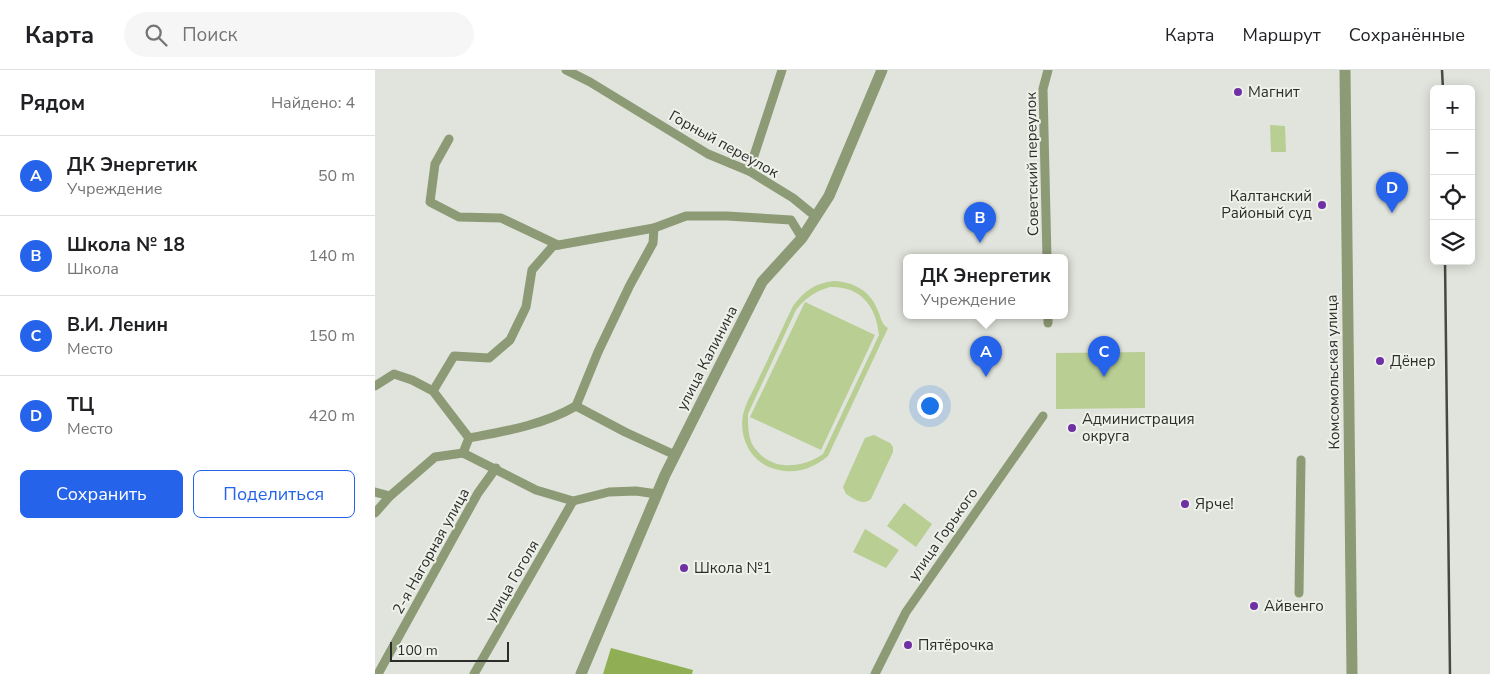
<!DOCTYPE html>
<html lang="ru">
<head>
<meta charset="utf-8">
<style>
  :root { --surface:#fff; --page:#f6f6f6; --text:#202124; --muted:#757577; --line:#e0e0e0; --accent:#2563eb }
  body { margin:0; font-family:"Nunito Sans",sans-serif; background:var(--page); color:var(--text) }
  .controls { position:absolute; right:15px; top:15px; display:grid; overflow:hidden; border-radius:8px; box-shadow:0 2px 12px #0003 }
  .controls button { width:45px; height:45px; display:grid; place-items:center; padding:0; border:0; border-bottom:1px solid var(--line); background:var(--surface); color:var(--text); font:25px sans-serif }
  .scale { position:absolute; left:15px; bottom:12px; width:119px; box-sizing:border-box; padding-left:5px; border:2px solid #2c2d2a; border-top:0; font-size:14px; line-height:18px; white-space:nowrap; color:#2c2d2a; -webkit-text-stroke:4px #eef1ea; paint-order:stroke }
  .you { position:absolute; left:554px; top:335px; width:18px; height:18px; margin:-12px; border:4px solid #fff; border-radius:50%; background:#1a73e8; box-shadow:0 0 0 8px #1a73e833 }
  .badge { display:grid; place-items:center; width:32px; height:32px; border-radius:50%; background:var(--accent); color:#fff; font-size:16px; font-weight:700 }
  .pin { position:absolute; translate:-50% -41px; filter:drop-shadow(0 1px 2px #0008) }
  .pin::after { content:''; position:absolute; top:26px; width:18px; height:15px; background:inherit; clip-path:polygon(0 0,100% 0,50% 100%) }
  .popup { position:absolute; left:528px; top:184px; width:165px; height:65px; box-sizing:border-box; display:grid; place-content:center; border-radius:8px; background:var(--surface); filter:drop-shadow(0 1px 4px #0005); font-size:16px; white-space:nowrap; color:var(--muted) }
  .popup b { font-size:19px; color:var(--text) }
  .popup::after { content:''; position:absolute; left:50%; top:100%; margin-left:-10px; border:10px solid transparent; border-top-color:var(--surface) }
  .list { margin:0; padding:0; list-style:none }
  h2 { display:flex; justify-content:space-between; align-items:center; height:65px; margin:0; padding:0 20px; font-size:21px }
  h2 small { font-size:16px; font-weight:400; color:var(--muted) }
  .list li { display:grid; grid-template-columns:32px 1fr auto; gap:15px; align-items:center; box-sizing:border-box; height:80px; padding:0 20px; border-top:1px solid var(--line) }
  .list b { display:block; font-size:19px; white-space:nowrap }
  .list p { margin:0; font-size:16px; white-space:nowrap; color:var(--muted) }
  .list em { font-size:16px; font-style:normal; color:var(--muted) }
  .actions { display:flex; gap:10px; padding:15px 20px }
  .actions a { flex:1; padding:11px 0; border:1px solid var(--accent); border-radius:8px; text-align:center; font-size:18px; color:var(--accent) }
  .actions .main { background:var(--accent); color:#fff }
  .icon { flex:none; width:28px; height:28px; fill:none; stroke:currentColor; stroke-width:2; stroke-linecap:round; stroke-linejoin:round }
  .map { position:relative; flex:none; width:1115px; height:604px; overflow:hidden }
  header { display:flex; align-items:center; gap:30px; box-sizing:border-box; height:70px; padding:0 25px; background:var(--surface); border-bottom:1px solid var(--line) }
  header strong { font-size:24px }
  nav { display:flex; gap:28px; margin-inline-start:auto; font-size:18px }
  .search { width:350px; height:45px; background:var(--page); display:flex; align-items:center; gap:12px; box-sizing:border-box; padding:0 18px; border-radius:28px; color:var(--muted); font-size:19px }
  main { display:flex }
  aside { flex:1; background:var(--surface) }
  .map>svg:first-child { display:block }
  .green { fill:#b8ce93; fill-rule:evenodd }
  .forest { fill:#90ae54 }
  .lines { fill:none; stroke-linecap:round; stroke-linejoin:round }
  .minor { stroke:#8c9a75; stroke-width:9 }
  .tertiary { stroke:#8c9a75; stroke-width:11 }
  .rail { stroke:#464844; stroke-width:2.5 }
  .poi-dot { fill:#6f30a5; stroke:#eef1ea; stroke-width:2 }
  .labels { text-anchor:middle; stroke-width:4; stroke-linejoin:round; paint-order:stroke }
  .poi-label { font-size:15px; fill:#2c2d2a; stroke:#eef1ea; text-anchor:start }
  .street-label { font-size:15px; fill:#2c2d2a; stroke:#eef1ea }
</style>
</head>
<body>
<header>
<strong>Карта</strong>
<div class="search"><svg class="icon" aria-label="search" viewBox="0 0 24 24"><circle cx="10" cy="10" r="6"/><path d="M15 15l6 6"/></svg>Поиск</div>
<nav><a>Карта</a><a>Маршрут</a><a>Сохранённые</a></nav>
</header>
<main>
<aside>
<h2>Рядом<small>Найдено: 4</small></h2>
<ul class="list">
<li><span class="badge">A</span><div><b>ДК Энергетик</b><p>Учреждение</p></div><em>50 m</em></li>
<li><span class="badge">B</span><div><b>Школа № 18</b><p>Школа</p></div><em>140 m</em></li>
<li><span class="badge">C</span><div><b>В.И. Ленин</b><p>Место</p></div><em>150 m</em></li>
<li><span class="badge">D</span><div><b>ТЦ</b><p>Место</p></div><em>420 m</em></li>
</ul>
<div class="actions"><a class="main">Сохранить</a><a>Поделиться</a></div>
</aside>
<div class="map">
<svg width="1115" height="604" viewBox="0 0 1115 604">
  <rect width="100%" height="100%" fill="#e1e4dc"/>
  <!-- green -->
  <g class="green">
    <path d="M895,55L910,56L911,82H896Z"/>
    <path d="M459,211C479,212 496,221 503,241C506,248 507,255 513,258L453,386C437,399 420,405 400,399C375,393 362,365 369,341C372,330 379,320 383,310C395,285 406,261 418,236C429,221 440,213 459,211ZM455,217C486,216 501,236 504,265L448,384C425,400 393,401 377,374C373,365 373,354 373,344L421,240C430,228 441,221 455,217Z"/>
    <path d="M430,232L500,265L446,380L375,347Z"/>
    <path d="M770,282V338L681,339V283Z"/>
    <path d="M499,365L515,373L518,377V382L496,429C488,436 479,429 471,424L468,417L490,368Z"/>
    <path d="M529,433L557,454L541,477L512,456Z"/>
    <path d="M490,459L524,480L511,498L478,482Z"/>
  </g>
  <!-- forest -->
  <path class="forest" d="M236,578L318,600L317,604H228Z"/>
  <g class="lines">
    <!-- minor -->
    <g class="minor">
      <path d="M191,0L215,12L333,84L374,101L418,128L440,146"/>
      <path d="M74,69L60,94L55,132L84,147L126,148L183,175"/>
      <path d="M374,101L407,0"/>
      <path d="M672,188L668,19L673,0"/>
      <path d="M255,215L278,173L279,158"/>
      <path d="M673,246V253"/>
      <path d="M0,316L19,304L37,310L58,321L94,368"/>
      <path d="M58,321L79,286L114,288L135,270L151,237L157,200L178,176L279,158L311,146H352L416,150L427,168"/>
      <path d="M201,336L223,282L254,217"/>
      <path d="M201,336L250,362L300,385"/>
      <path d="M88,383L161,420L198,431L234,422L261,421L282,424"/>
      <path d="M0,422L15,426"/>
      <path d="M0,443L15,426L60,387L88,383L94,368C131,361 168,355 201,336"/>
      <path d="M924,523L926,390"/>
      <path d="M3,604L103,423L121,398"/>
      <path d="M99,604L198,431"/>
      <path d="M500,604L531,542L668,346"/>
    </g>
    <!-- tertiary -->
    <g class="tertiary">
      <path d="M970,0L977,604"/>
      <path d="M206,604L290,405L387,212L427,168L454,126L507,0"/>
    </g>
    <!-- rail -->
    <g class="rail">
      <path d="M1067,0L1068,19"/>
      <path d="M1070,191L1075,604"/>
    </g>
  </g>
  <!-- markers -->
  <g class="poi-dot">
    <circle cx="863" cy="22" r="5"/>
    <circle cx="947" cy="135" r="5"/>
    <circle cx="1005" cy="291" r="5"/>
    <circle cx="697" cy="358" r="5"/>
    <circle cx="810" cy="434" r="5"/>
    <circle cx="309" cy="498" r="5"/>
    <circle cx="879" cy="536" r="5"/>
    <circle cx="533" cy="575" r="5"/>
  </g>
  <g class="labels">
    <!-- poi labels -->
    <g class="poi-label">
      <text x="873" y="27">Магнит</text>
      <text x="937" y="131" text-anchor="end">Калтанский<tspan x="937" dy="17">Районый суд</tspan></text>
      <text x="1015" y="296">Дёнер</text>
      <text x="707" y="354">Администрация<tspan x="707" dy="17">округа</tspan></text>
      <text x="820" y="439">Ярче!</text>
      <text x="319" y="503">Школа №1</text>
      <text x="889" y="541">Айвенго</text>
      <text x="543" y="580">Пятёрочка</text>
    </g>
    <!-- street labels -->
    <g class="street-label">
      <text transform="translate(349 74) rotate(29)" y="5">Горный переулок</text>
      <text transform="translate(657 94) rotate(-91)" y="5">Советский переулок</text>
      <text transform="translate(332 288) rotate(-63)" y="5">улица Калинина</text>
      <text transform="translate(958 302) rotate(-91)" y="5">Комсомольская улица</text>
      <text transform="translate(568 464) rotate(-55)" y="5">улица Горького</text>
      <text transform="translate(56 481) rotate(-61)" y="5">2-я Нагорная улица</text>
      <text transform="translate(137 511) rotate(-60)" y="5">улица Гоголя</text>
    </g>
  </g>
</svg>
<div class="controls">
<button>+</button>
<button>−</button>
<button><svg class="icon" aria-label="locate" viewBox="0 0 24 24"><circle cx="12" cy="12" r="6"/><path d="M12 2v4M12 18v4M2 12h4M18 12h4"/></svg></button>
<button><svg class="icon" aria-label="layers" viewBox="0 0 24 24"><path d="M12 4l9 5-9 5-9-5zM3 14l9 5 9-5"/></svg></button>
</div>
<div class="scale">100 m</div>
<div class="you"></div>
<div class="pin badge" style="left:611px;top:307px">A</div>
<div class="popup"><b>ДК Энергетик</b>Учреждение</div>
<div class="pin badge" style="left:605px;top:173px">B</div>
<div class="pin badge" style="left:729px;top:307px">C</div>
<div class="pin badge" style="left:1017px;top:143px">D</div>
</div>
</main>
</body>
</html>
